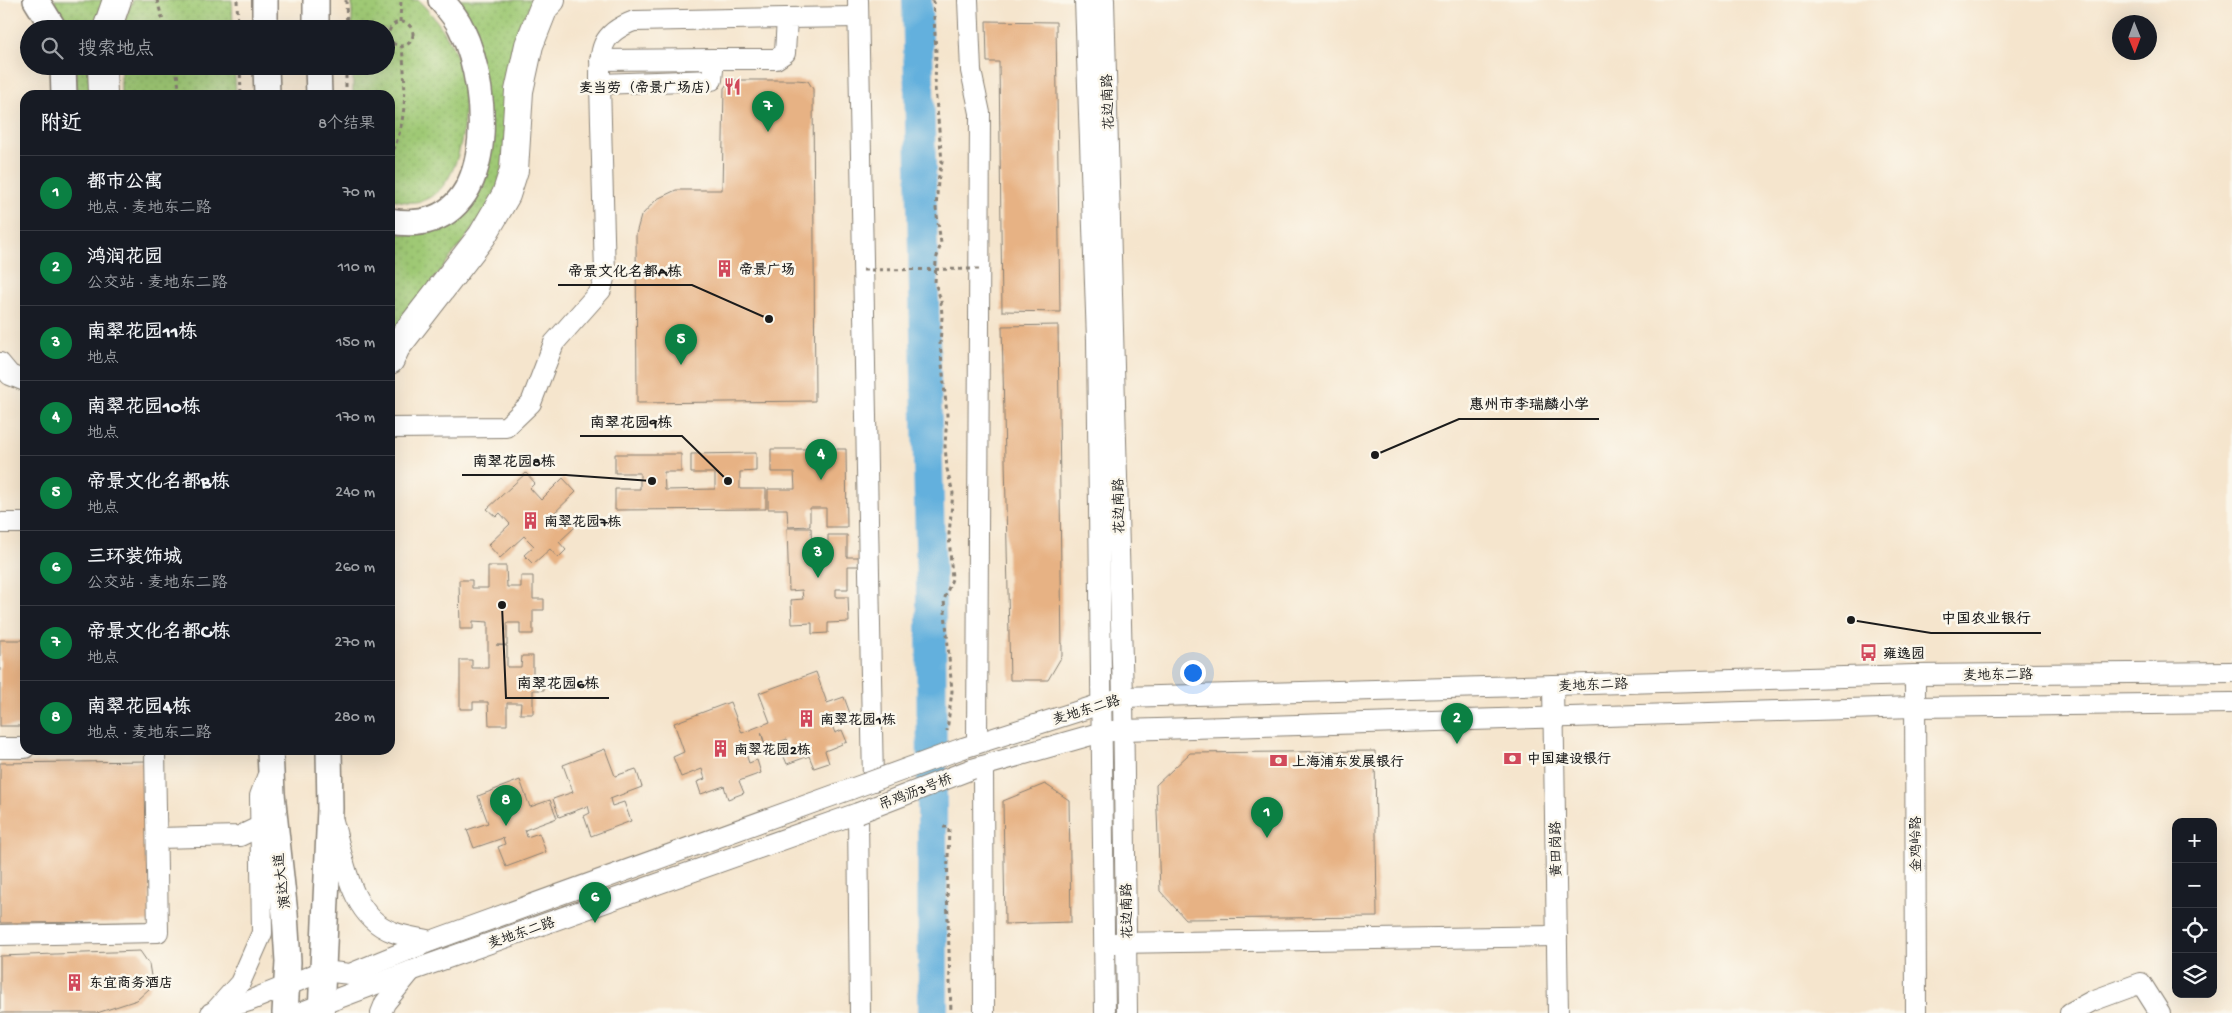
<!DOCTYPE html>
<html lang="zh">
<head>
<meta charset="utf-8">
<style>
  :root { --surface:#171b24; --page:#242831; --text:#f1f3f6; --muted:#9ea1a6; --line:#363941; --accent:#0b8043 }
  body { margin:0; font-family:"Gochi Hand","LXGW WenKai TC",sans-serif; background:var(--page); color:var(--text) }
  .controls { position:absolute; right:15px; bottom:15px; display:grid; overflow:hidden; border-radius:10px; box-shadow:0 5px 20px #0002 }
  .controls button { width:45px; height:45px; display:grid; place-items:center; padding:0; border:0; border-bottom:1px solid var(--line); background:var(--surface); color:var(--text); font:25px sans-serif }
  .compass { position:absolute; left:2112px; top:15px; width:45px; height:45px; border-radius:50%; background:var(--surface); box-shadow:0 5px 20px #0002; rotate:179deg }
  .you { position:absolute; left:1192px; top:672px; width:18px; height:18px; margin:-12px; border:4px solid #fff; border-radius:50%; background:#1a73e8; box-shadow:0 0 0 8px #1a73e833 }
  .badge { display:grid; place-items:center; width:32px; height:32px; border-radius:50%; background:var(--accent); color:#fff; font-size:16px; font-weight:700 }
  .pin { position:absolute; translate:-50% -41px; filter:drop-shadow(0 1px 2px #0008) }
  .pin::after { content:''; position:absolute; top:26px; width:18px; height:15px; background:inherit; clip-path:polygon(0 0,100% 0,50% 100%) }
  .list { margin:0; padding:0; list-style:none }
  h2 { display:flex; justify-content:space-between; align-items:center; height:65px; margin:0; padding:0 20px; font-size:21px }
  h2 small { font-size:16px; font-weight:400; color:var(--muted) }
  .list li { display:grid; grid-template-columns:32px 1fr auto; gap:15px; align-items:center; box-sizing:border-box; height:75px; padding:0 20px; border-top:1px solid var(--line) }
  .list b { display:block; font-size:19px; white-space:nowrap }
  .list p { margin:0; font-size:16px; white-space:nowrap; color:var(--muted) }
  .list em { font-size:16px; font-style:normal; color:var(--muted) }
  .icon { flex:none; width:28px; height:28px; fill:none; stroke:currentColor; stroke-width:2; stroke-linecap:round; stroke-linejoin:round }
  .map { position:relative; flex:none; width:2232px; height:1013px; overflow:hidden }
  .search { position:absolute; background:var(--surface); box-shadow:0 5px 20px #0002; left:20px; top:20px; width:375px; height:55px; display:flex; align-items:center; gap:12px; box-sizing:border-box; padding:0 18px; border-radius:28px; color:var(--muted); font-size:19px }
  .panel { position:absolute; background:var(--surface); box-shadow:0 5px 20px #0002; left:20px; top:90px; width:375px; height:665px; border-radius:15px }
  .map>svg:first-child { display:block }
  .grass { fill:url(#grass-dots); stroke:#5e7248 }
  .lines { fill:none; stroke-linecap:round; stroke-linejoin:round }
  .river { stroke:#63b0dd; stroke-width:30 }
  .building { fill:#e7b284 }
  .minor-casing { stroke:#888074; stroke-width:22 }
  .major-casing { stroke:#888074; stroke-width:28 }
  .highway-casing { stroke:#888074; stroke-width:30 }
  .path { stroke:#888074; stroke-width:3; stroke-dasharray:4 4; stroke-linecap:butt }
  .minor { stroke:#fff; stroke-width:20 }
  .major { stroke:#fff; stroke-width:25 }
  .highway { stroke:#fff; stroke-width:28 }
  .minor-bridge-casing { stroke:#888074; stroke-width:22; stroke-linecap:butt }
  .path-bridge { stroke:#888074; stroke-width:3; stroke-dasharray:4 4; stroke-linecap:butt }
  .minor-bridge { stroke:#fff; stroke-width:20 }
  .labels { text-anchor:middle; stroke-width:5; stroke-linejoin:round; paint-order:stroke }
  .poi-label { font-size:14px; font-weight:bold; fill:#1c1c1c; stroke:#fbf7ec; text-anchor:start }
  .street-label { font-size:14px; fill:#1c1c1c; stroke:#fbf7ec }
  .leader { fill:none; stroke:#1c1c1c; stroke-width:2 }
  .callout-dot { fill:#1c1c1c; stroke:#fbf7ec; stroke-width:2 }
  .callout-label { font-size:15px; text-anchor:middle; font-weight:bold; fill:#1c1c1c; stroke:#fbf7ec; stroke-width:5; stroke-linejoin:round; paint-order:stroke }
</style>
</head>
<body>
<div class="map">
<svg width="2232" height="1013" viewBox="0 0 2232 1013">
  <defs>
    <pattern id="grass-dots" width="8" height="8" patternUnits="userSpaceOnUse" patternTransform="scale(1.25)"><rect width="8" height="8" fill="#9fc975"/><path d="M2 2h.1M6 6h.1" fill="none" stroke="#88ac65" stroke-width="1.8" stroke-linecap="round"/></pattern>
  </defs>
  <rect width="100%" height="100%" fill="#fbf7ec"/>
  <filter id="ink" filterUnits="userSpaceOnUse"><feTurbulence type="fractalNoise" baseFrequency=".02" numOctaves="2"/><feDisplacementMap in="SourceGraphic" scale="10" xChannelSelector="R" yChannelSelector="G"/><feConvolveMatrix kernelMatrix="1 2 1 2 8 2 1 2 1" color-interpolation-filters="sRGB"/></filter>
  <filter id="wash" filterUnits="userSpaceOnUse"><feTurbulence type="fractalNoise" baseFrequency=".0096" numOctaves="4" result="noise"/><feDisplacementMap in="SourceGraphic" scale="20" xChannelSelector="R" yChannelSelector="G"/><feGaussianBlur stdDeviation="1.12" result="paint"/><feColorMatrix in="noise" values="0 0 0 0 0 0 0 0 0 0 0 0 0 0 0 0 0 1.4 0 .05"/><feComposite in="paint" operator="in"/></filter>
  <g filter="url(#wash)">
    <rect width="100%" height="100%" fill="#f5e5cd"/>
    <!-- grass -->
    <g class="grass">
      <path d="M54,0H108L100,29H66Z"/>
      <path d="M133,0H232L233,29H121Z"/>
      <path d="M352,0H418C436,18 451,38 459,63C473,108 463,226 390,198V95H353V66H386V29H352Z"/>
      <path d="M457,0H536C529,9 519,21 516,33C500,87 513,147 494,201L390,336V233L413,235L431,232L449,225L462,215L484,186L490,139Z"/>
      <path d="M75,66H94V95H77Z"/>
      <path d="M121,66H234L236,95H121Z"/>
    </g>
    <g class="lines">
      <!-- river -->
      <path class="river" d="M917,0L931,587L933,1013"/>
    </g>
    <g id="blocks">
      <!-- building -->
      <g class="building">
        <path d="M986,21L1056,22L1060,312L1002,311L999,62H987Z"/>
        <path d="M730,80H796L808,81L813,89L815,401L637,403L636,234L641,216L657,199L676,190H722L724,88Z"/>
        <path d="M1058,325L1062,656L1048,680H1010L1002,326Z"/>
        <path d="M771,449H846L847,527H826V508H810V526L788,527L787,509H768V489H795L794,472H771Z"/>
        <path d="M756,453V471L740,472V489H766V509L615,510V489H640V473H615V454H681V472H664L665,490L715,489V473H691V454Z"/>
        <path d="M526,473L535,483L530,488L541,500L563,478L576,492L550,517L558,526L567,517L575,527L559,542L566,550L558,558L550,549L533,564L524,555L534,546L524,536L500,558L488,545L510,524L500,513L496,517L487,509Z"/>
        <path d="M787,528H811L812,552H828V535H847V557H859V566H848V589H836V597H848L849,622L828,623V633L812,634V623L792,624L791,600L803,599L802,590L789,591Z"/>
        <path d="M488,566H506L507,587H521V576H533V599H544V610H533V634H520V623H507V645H496L507,646V667H521L522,656H533V679H544V690H533V714H520L521,703H507V725H489L488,702H473V709H460V660H472V668H488V622L473,621V629H460L459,580H472V588H488Z"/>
        <rect x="0" y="640" width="25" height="86"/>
        <path d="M816,672L827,703L844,697L851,716L831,723L835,733L842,730L847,742L825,751L829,763L814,768L809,756L787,764L782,752L791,749L787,739L766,747L761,732L765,746L746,754L749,763L757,760L761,773L739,781L744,793L728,799L724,786L701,794L697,782L705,779L702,769L681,777L673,757L684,752L674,723L730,702L742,733L770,722L759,693Z"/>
        <path d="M605,749L615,776L636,769L642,787L610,799L612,806L624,802L631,821L591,836L584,816L590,813L588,806L559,817L553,799L573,792L563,765Z"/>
        <path d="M1375,751L1377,917L1185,919L1160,891L1156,785L1190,753Z"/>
        <path d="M148,761L150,922L0,923V763Z"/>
        <path d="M520,780L530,807L550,800L557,818L525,830L527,837L539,833L546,852L506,867L498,847L505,844L503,838L474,848L467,830L488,823L478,796Z"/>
        <path d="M1045,784L1069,800L1071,922L1005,924L1003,801Z"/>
        <path d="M140,951L149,964L151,976L150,988L137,1000L97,1013H0V956Z"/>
      </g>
    </g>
  </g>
  <g filter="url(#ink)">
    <use href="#blocks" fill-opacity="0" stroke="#888074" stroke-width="1"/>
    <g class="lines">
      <defs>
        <g id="minor">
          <path d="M858,0L873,781"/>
          <path d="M968,0L971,71L980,113L977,743"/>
          <path d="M1085,0L1097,340L1105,1013"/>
          <path d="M1104,0L1123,697L1127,1013"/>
          <path d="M600,60L714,59"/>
          <path d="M600,84C600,50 599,34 634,21L787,18"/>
          <path d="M0,363L10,375L25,381"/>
          <path d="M390,428L506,427L531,403L554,343L601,290L605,275L600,84L712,80L714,59H776L785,53L787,18L858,17"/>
          <path d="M0,523H25"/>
          <path d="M1915,675L1916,1013"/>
          <path d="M1553,685L1558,1013"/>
          <path d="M0,748H25"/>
          <path d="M963,748L1123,697L1915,675L2232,672"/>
          <path d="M983,766L984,1013"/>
          <path d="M972,769L1102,732L1123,730L1915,707L2232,703"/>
          <path d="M333,821C344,859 350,917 393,932C405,937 419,938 431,941"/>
          <path d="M158,838L240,836L261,826"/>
          <path d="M0,935L158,932L155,750"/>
          <path d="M1114,943L1557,936"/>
          <path d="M214,1012L240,983L262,933L260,796L267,777"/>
          <path d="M211,1013L249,1001L323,971L350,974L431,941L851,789"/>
          <path d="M299,1013L408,972L858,813L860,1013"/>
          <path d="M381,1013L385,1003L411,971"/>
          <path d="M2070,1013L2092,1001L2141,983L2160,1013"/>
        </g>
        <g id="major">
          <path d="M36,0L54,29"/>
          <path d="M265,0V29"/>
          <path d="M316,0V29"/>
          <path d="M63,66L64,95"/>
          <path d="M266,66L267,95"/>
          <path d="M318,66L319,95"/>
          <path d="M390,221C499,240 493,93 461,28C457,18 448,8 441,0"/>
          <path d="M270,750L272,794L285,914L288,962L285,1013"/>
          <path d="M321,1013L330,809L329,750"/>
        </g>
        <g id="highway">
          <path d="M107,29L117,0"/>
          <path d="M102,66L103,95"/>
          <path d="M390,360L396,347L482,236L506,195L514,170L519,91L529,45L544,7L551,0"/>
        </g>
      </defs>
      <!-- minor casing -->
      <use href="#minor" class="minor-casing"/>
      <!-- major casing -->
      <use href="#major" class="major-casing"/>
      <!-- highway casing -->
      <use href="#highway" class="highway-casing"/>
      <!-- path -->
      <g class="path">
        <path d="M157,0L165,28"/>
        <path d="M237,0L238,29"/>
        <path d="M346,0L347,29"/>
        <path d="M933,0L936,52L935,88L942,161L938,181L936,209L941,243L936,260L935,283L941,300L942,317L940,343L947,415L945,446L947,469L953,493L949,534L952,579L944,600L952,691L947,731"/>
        <circle cx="401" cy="34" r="12"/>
        <path d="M400,22L401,0"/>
        <path d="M164,29L172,24L183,29"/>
        <path d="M176,66L180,95"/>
        <path d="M240,66L241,95"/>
        <path d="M346,95V66"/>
        <path d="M390,158C408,119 406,88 402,47"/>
        <path d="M943,827H949L947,889L951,1013"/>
      </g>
      <!-- minor -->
      <use href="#minor" class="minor"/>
      <!-- major -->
      <use href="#major" class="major"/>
      <!-- highway -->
      <use href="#highway" class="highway"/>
      <defs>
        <g id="minor-bridge">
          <path d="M851,789L963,748"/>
          <path d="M858,813L972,769"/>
        </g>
      </defs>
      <!-- minor-bridge casing -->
      <use href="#minor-bridge" class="minor-bridge-casing"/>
      <!-- path-bridge -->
      <path class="path-bridge" d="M863,270L980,269"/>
      <!-- minor-bridge -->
      <use href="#minor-bridge" class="minor-bridge"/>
    </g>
  </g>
  <!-- icons -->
  <defs>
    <symbol id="restaurant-bare" viewBox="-9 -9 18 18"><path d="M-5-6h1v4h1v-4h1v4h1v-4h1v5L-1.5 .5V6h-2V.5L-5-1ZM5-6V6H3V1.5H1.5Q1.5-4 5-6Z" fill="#d1495b" stroke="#fbf7ec" stroke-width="2.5" paint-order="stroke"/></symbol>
    <symbol id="building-bare" viewBox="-9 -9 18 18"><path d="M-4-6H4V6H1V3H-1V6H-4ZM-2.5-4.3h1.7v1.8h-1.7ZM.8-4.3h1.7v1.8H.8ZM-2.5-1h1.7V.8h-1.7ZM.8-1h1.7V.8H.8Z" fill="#d1495b" stroke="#fbf7ec" stroke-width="2.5" paint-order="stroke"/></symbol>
    <symbol id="bus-bare" viewBox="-9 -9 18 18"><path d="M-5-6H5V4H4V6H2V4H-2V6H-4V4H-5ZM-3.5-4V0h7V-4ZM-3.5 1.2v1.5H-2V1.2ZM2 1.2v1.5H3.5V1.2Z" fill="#d1495b" stroke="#fbf7ec" stroke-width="2.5" paint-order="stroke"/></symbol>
    <symbol id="bank-bare" viewBox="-9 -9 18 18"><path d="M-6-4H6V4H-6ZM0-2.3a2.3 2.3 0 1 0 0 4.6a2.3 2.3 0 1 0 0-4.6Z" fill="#d1495b" stroke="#fbf7ec" stroke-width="2.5" paint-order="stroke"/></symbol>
  </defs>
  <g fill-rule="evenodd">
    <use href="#restaurant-bare" x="720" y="74" width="25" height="25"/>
    <use href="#building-bare" x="712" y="256" width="25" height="25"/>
    <use href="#building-bare" x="518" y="508" width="25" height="25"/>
    <use href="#bus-bare" x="1856" y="640" width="25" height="25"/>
    <use href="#building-bare" x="794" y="706" width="25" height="25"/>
    <use href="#building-bare" x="708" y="736" width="25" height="25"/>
    <use href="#bank-bare" x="1500" y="746" width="25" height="25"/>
    <use href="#bank-bare" x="1266" y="748" width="25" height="25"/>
    <use href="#building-bare" x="62" y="970" width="25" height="25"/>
  </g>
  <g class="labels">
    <!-- poi labels -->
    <g class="poi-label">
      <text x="719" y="92" text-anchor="end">麦当劳（帝景广场店）</text>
      <text x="739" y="274">帝景广场</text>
      <text x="544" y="526">南翠花园7栋</text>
      <text x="1883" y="658">雍逸园</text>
      <text x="820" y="724">南翠花园1栋</text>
      <text x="734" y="754">南翠花园2栋</text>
      <text x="1527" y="763">中国建设银行</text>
      <text x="1292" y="766">上海浦东发展银行</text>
      <text x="89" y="987">东宜商务酒店</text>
    </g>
    <!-- street labels -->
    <g class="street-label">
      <text transform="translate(1107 102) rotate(-92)" y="5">花边南路</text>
      <text transform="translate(1118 506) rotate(-91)" y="5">花边南路</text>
      <text transform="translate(1998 674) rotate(-1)" y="5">麦地东二路</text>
      <text transform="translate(1593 684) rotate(-2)" y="5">麦地东二路</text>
      <text transform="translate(1086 709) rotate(-17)" y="5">麦地东二路</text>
      <text transform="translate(915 791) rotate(-21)" y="5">吊鸡沥3号桥</text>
      <text transform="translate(1915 844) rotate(-90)" y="5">金鸡岭路</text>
      <text transform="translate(1555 849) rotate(-91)" y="5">黄田岗路</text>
      <text transform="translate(281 881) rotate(-97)" y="5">演达大道</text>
      <text transform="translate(1126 911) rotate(-91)" y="5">花边南路</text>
      <text transform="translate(521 932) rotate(-19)" y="5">麦地东二路</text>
    </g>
  </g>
  <!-- callouts -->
  <path class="leader" d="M769 319L692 285H558M1375 455L1459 419H1599M728 481L682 436H580M652 481L566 475H462M1851 620L1931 633H2041M502 605L506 698H609"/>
  <g class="callout-dot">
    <circle cx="769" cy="319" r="5"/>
    <circle cx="1375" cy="455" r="5"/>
    <circle cx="728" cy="481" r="5"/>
    <circle cx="652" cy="481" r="5"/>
    <circle cx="1851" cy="620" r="5"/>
    <circle cx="502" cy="605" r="5"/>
  </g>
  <g class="callout-label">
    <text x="625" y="276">帝景文化名都A栋</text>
    <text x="1529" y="409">惠州市李瑞麟小学</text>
    <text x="631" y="427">南翠花园9栋</text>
    <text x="514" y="466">南翠花园8栋</text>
    <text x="1986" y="623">中国农业银行</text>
    <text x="558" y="688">南翠花园6栋</text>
  </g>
</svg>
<div class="controls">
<button>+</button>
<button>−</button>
<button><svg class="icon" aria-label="locate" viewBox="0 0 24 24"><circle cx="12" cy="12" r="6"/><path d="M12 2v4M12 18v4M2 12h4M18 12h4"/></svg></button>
<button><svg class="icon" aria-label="layers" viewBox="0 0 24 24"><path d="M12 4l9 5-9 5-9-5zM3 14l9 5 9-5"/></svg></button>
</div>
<svg class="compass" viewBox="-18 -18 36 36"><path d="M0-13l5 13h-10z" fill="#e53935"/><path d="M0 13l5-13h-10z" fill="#9ea1a6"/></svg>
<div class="you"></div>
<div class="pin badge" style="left:1267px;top:838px">1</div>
<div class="pin badge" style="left:1457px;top:744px">2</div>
<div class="pin badge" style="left:818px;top:578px">3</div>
<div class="pin badge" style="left:821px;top:480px">4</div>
<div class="pin badge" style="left:681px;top:365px">5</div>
<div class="pin badge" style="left:595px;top:923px">6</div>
<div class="pin badge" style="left:768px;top:132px">7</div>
<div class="pin badge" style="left:506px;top:826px">8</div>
<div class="search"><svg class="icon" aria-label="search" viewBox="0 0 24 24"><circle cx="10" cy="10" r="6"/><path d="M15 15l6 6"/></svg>搜索地点</div>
<section class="panel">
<h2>附近<small>8个结果</small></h2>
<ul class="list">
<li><span class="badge">1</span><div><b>都市公寓</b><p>地点 · 麦地东二路</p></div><em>70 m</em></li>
<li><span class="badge">2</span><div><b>鸿润花园</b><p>公交站 · 麦地东二路</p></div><em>110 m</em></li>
<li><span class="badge">3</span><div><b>南翠花园11栋</b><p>地点</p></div><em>150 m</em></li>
<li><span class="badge">4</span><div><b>南翠花园10栋</b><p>地点</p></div><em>170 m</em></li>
<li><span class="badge">5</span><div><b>帝景文化名都B栋</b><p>地点</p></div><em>240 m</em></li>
<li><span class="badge">6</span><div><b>三环装饰城</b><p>公交站 · 麦地东二路</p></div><em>260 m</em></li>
<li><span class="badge">7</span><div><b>帝景文化名都C栋</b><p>地点</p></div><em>270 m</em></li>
<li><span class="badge">8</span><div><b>南翠花园4栋</b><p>地点 · 麦地东二路</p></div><em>280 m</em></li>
</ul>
</section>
</div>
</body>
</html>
